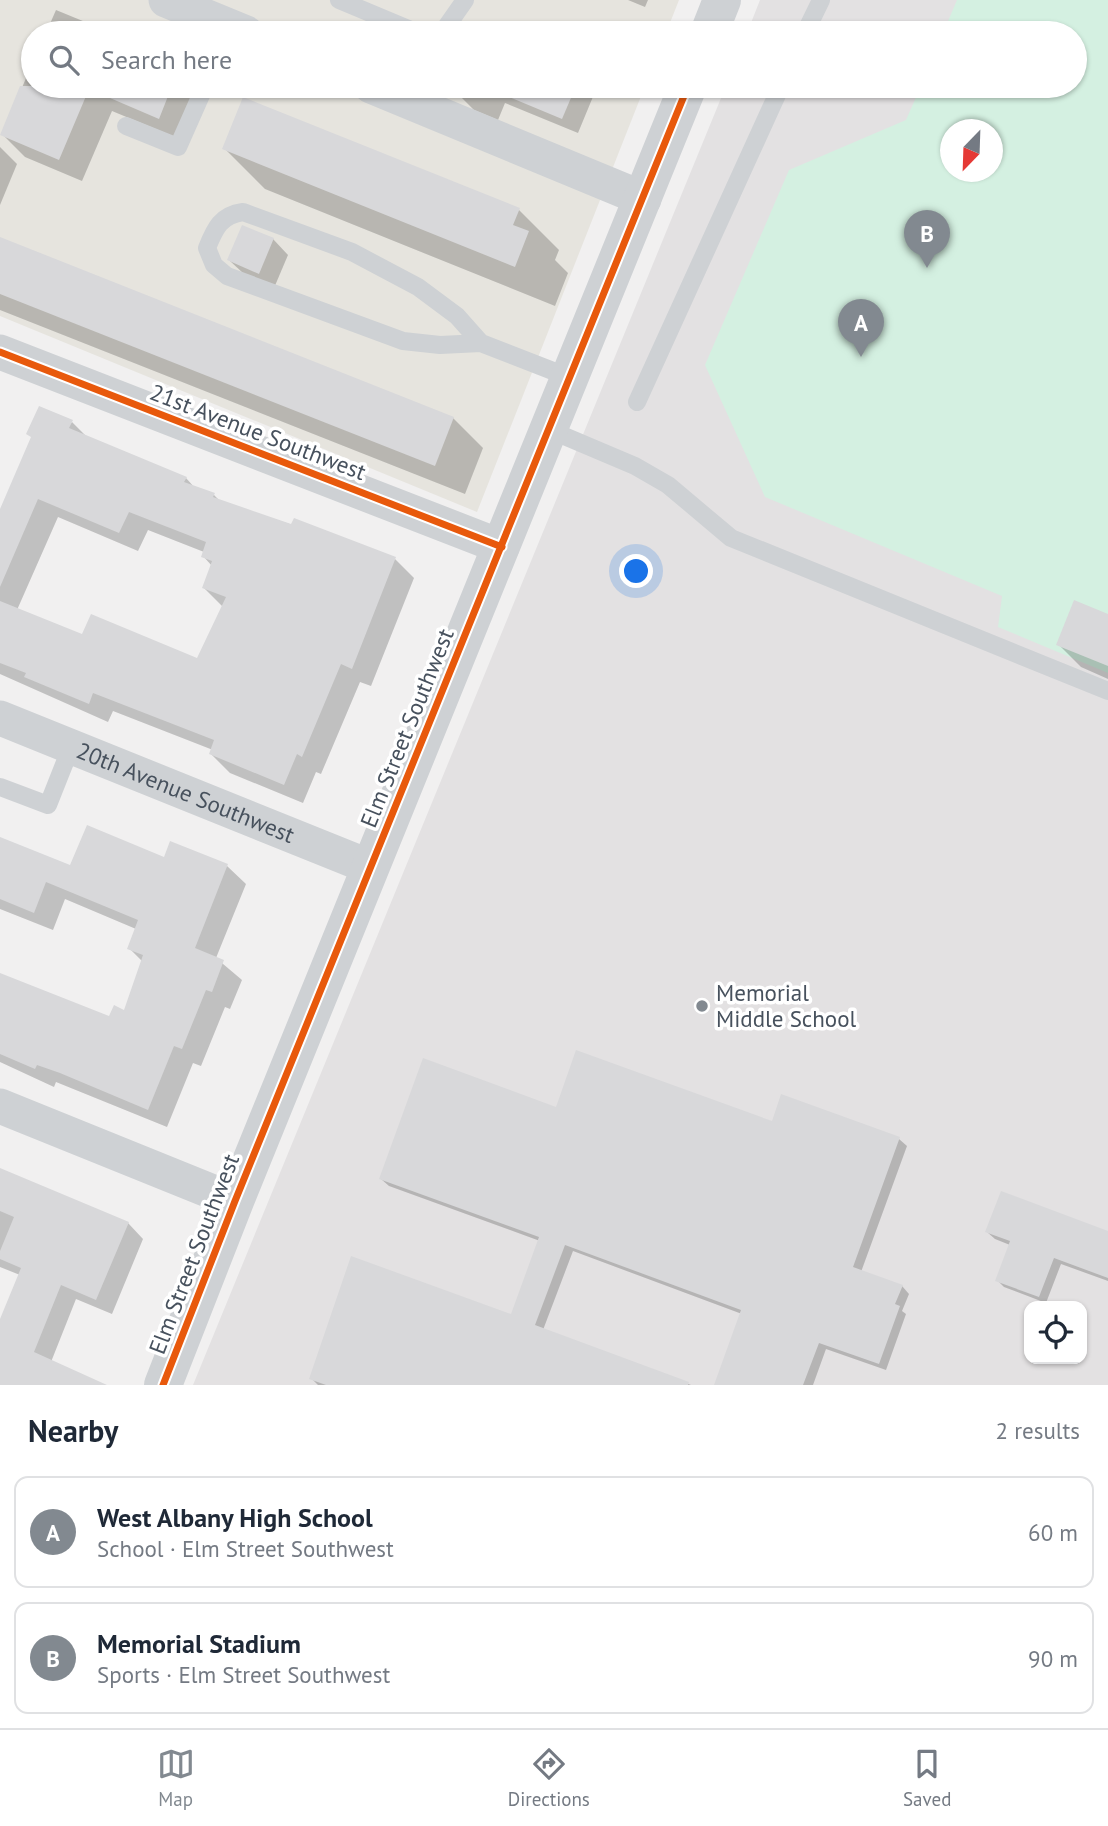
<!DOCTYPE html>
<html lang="en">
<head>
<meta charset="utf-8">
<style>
  :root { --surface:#fff; --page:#f6f6f7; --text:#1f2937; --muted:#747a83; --line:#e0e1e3; --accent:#828990 }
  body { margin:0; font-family:"PT Sans",sans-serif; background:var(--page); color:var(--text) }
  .controls { position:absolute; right:21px; bottom:21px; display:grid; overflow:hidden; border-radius:14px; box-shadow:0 2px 5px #0004 }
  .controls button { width:63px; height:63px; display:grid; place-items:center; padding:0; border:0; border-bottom:2px solid var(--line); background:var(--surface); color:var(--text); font:35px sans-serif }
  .compass { position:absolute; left:940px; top:119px; width:63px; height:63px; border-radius:50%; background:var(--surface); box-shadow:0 2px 5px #0004; rotate:203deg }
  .you { position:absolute; left:637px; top:572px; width:24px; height:24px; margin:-18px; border:5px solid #fff; border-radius:50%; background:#1a73e8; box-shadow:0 0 0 10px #1a73e833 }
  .badge { display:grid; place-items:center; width:46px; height:46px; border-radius:50%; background:var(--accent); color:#fff; font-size:23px; font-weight:700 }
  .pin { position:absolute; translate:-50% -58px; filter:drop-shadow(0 2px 4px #0008) }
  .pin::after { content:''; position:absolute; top:37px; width:24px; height:21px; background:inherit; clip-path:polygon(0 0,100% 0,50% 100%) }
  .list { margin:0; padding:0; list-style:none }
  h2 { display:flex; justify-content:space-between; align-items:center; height:91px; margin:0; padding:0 28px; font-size:30px }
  h2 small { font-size:23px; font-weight:400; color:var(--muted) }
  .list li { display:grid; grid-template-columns:46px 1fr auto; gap:21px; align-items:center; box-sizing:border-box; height:112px; margin:0 14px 14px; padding:0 14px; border:2px solid var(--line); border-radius:14px }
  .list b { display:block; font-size:26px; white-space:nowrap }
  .list p { margin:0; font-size:23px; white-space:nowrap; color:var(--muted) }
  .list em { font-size:23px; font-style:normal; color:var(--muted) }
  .icon { flex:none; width:38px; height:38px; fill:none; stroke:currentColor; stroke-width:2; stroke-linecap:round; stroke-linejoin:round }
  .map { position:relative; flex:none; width:1108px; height:1385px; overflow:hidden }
  .search { position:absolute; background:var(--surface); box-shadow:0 2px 5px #0004; left:21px; right:21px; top:21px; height:77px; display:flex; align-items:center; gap:18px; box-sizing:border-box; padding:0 24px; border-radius:38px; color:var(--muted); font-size:26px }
  .sheet { height:343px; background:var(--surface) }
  nav { display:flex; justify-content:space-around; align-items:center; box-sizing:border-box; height:98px; border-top:2px solid var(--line); background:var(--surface); font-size:19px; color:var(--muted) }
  nav a { display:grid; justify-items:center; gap:4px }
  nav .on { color:var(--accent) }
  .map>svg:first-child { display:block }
  .commercial { fill:#e6e4de }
  .education { fill:#e3e1e2; fill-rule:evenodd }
  .green { fill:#d4f0e1; fill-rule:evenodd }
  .shadow { fill:#0003; fill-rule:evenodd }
  .building { fill:#d8d8da }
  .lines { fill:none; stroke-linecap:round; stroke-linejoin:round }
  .service { stroke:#ced1d4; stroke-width:18 }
  .minor { stroke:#ced1d4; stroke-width:35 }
  .tertiary { stroke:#ced1d4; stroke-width:38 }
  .cycleway-casing { stroke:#fff; stroke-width:11 }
  .cycleway { stroke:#e8590c; stroke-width:7 }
  .poi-dot { fill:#828990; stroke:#fff; stroke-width:2.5 }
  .labels { text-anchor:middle; stroke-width:7; stroke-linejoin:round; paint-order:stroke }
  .street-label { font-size:23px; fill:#47515d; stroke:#fff }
  .poi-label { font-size:23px; fill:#47515d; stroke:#fff; text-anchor:start }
</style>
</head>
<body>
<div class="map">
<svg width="1108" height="1385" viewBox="0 0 1108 1385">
  <rect width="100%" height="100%" fill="#f1f0f0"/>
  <!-- commercial -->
  <path class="commercial" d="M0,0H679L666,33H33V86H645L477,512L0,316Z"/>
  <!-- education -->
  <path class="education" d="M760,0H1108V1385H193L726,86H1075V33H747ZM950,130H992V172H950ZM1029,1306H1082V1359H1029Z"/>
  <!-- green -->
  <path class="green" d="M957,0H1108V673L998,627L1002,596L765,497L705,365L789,170L906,120L921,86H1075V33H943ZM950,130H992V172H950Z"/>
  <!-- shadow -->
  <g class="shadow">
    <path d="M628,0H648L645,7Z"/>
    <path d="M56,10L112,33H46Z"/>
    <path d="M33,62V86H204L182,140L112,111L82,181L25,157L2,134Z"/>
    <path d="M462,86H595L597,87L578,133L505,103L498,120L474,110L459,95Z"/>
    <path d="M0,147L17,164L0,205Z"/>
    <path d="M225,149L519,210L559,250L555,260L568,273L555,306L265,189Z"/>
    <path d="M0,239L453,418L483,448L465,494L0,310Z"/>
    <path d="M273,239L288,255L274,288L245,275L229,260Z"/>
    <path d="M72,422L87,437L186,478L195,488L214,495L220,501L395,559L414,578L371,686L360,682L321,774L316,772L303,803L230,773L211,754L213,750L113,711L108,722L0,674V513ZM58,517L138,551L148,530L204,552L203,556L212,566L204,588L223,607L198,660L83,637L17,610Z"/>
    <path d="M1108,616V679L1081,667L1058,644Z"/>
    <path d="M0,839L71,867L165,859L227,866L246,884L216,958L242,980L230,1009L225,1007L201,1066L193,1063L167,1127L56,1082L54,1087L0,1062V975L110,1018L125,1012L143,962L129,948L136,929L65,899L53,930L0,909Z"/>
    <path d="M557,1109L773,1124L899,1139L907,1146L861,1272L902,1286L909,1294L902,1311L906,1314L886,1370L826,1349L813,1385H716L742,1314L573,1251L543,1330L691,1385H318L311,1378L512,1316L540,1241L389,1186L381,1179Z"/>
    <path d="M0,1169L128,1223L143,1239L112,1314L76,1299L51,1362L0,1385V1324L20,1275L0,1267Z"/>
    <path d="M987,1232L1108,1253V1281L1061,1264L1046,1303L1004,1287L997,1280L1010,1245L995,1239Z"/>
  </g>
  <!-- building -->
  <g class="building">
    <path d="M20,86H172L159,119L89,89L59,160L0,135Z"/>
    <path d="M483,86H576L562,119Z"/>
    <path d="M243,97L520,208L513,225L529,231L515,267L222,149Z"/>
    <path d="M242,225L274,238L259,274L227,260Z"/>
    <path d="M0,237L454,417L435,466L0,294Z"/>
    <path d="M39,406L73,420L69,428L187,477L184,482L215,493L213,497L291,524L294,518L396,557L352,669L341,664L302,757L297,754L284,785L209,754L214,740L93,693L89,704L24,677L26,673L0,663V601L82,634L91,614L197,658L226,597L202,588L212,561L201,557L206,542L129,512L119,533L38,499L0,587V509L31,437L26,434Z"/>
    <path d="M1074,600L1108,614V666L1056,645Z"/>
    <path d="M87,825L164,857L170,841L228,864L195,948L224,960L212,992L206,990L182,1049L174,1046L148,1110L60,1073L37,1065L35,1069L0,1054V973L109,1016L114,1005L124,1010L143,955L127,949L138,920L46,882L34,913L0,899V837L70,865Z"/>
    <path d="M576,1050L772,1121L781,1094L900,1137L853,1267L903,1285L895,1304L900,1306L879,1364L819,1343L803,1385H714L741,1310L565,1245L535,1325L689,1382L688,1385H326L309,1379L351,1256L511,1314L539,1237L379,1179L423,1058L556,1107Z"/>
    <path d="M0,1168L129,1222L96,1300L61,1285L34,1352L107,1385H0V1319L21,1268L0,1259V1251L14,1217L0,1211Z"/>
    <path d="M1001,1191L1108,1231V1278L1054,1258L1039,1297L995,1281L1010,1241L985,1232Z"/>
  </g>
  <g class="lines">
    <!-- service -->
    <g class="service">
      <path d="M339,0L418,33"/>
      <path d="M442,33L465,0"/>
      <path d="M805,33L821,0"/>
      <path d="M126,126L178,147L205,86"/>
      <path d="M481,343L440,345L403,341L227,276L214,265L207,248C215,228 221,215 243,212L352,252L418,287L457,316L481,343L571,378"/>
      <path d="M637,402L781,86"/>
      <path d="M550,430L635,466L668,485L731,538L1108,691"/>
      <path d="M0,787L48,805L71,747"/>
    </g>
    <!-- minor -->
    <g class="minor">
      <path d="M166,0L246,33"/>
      <path d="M371,86L644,199"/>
      <path d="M0,352L502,547"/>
      <path id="s1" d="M0,718L370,867"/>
      <path d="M0,1106L235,1201"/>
    </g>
    <!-- tertiary -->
    <g class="tertiary">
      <path d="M709,33L722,0"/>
      <path d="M163,1385L235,1201L688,86"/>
    </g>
    <defs>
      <g id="cycleway">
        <path d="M0,352L502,547"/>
        <path d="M163,1385L235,1201L688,86"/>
      </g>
    </defs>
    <!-- cycleway casing -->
    <use href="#cycleway" class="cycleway-casing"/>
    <!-- cycleway -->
    <use href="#cycleway" class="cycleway"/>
  </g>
  <!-- markers -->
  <circle class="poi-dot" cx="702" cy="1006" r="7"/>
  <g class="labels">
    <!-- street labels -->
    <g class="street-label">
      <text transform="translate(258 432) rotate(21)" y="8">21st Avenue Southwest</text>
      <text transform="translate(407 728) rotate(-68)" y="8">Elm Street Southwest</text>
      <text dy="8" stroke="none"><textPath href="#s1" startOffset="200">20th Avenue Southwest</textPath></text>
      <text transform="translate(194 1254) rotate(-69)" y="8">Elm Street Southwest</text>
    </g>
    <!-- poi labels -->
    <g class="poi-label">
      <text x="716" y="1001">Memorial<tspan x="716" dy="26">Middle School</tspan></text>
    </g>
  </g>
</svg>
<div class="controls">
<button><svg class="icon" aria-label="locate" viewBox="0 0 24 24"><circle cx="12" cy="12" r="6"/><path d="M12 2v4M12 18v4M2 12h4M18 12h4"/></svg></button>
</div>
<svg class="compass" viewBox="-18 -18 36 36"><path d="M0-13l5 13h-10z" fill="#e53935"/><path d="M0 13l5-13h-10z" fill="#747a83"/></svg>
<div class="you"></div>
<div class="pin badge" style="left:861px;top:357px">A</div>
<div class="pin badge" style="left:927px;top:268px">B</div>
<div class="search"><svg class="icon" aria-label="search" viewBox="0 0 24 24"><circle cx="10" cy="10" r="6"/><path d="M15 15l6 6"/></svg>Search here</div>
</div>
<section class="sheet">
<h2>Nearby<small>2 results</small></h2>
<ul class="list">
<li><span class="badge">A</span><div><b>West Albany High School</b><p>School · Elm Street Southwest</p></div><em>60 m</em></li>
<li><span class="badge">B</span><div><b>Memorial Stadium</b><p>Sports · Elm Street Southwest</p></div><em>90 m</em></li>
</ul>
</section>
<nav>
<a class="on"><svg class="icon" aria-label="map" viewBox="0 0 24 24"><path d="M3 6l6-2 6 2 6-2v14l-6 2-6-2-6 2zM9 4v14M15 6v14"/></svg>Map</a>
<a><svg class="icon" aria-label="directions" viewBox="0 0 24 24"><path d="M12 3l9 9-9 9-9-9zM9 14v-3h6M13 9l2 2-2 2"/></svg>Directions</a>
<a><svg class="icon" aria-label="saved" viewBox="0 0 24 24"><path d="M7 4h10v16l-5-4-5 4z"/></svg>Saved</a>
</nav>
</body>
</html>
